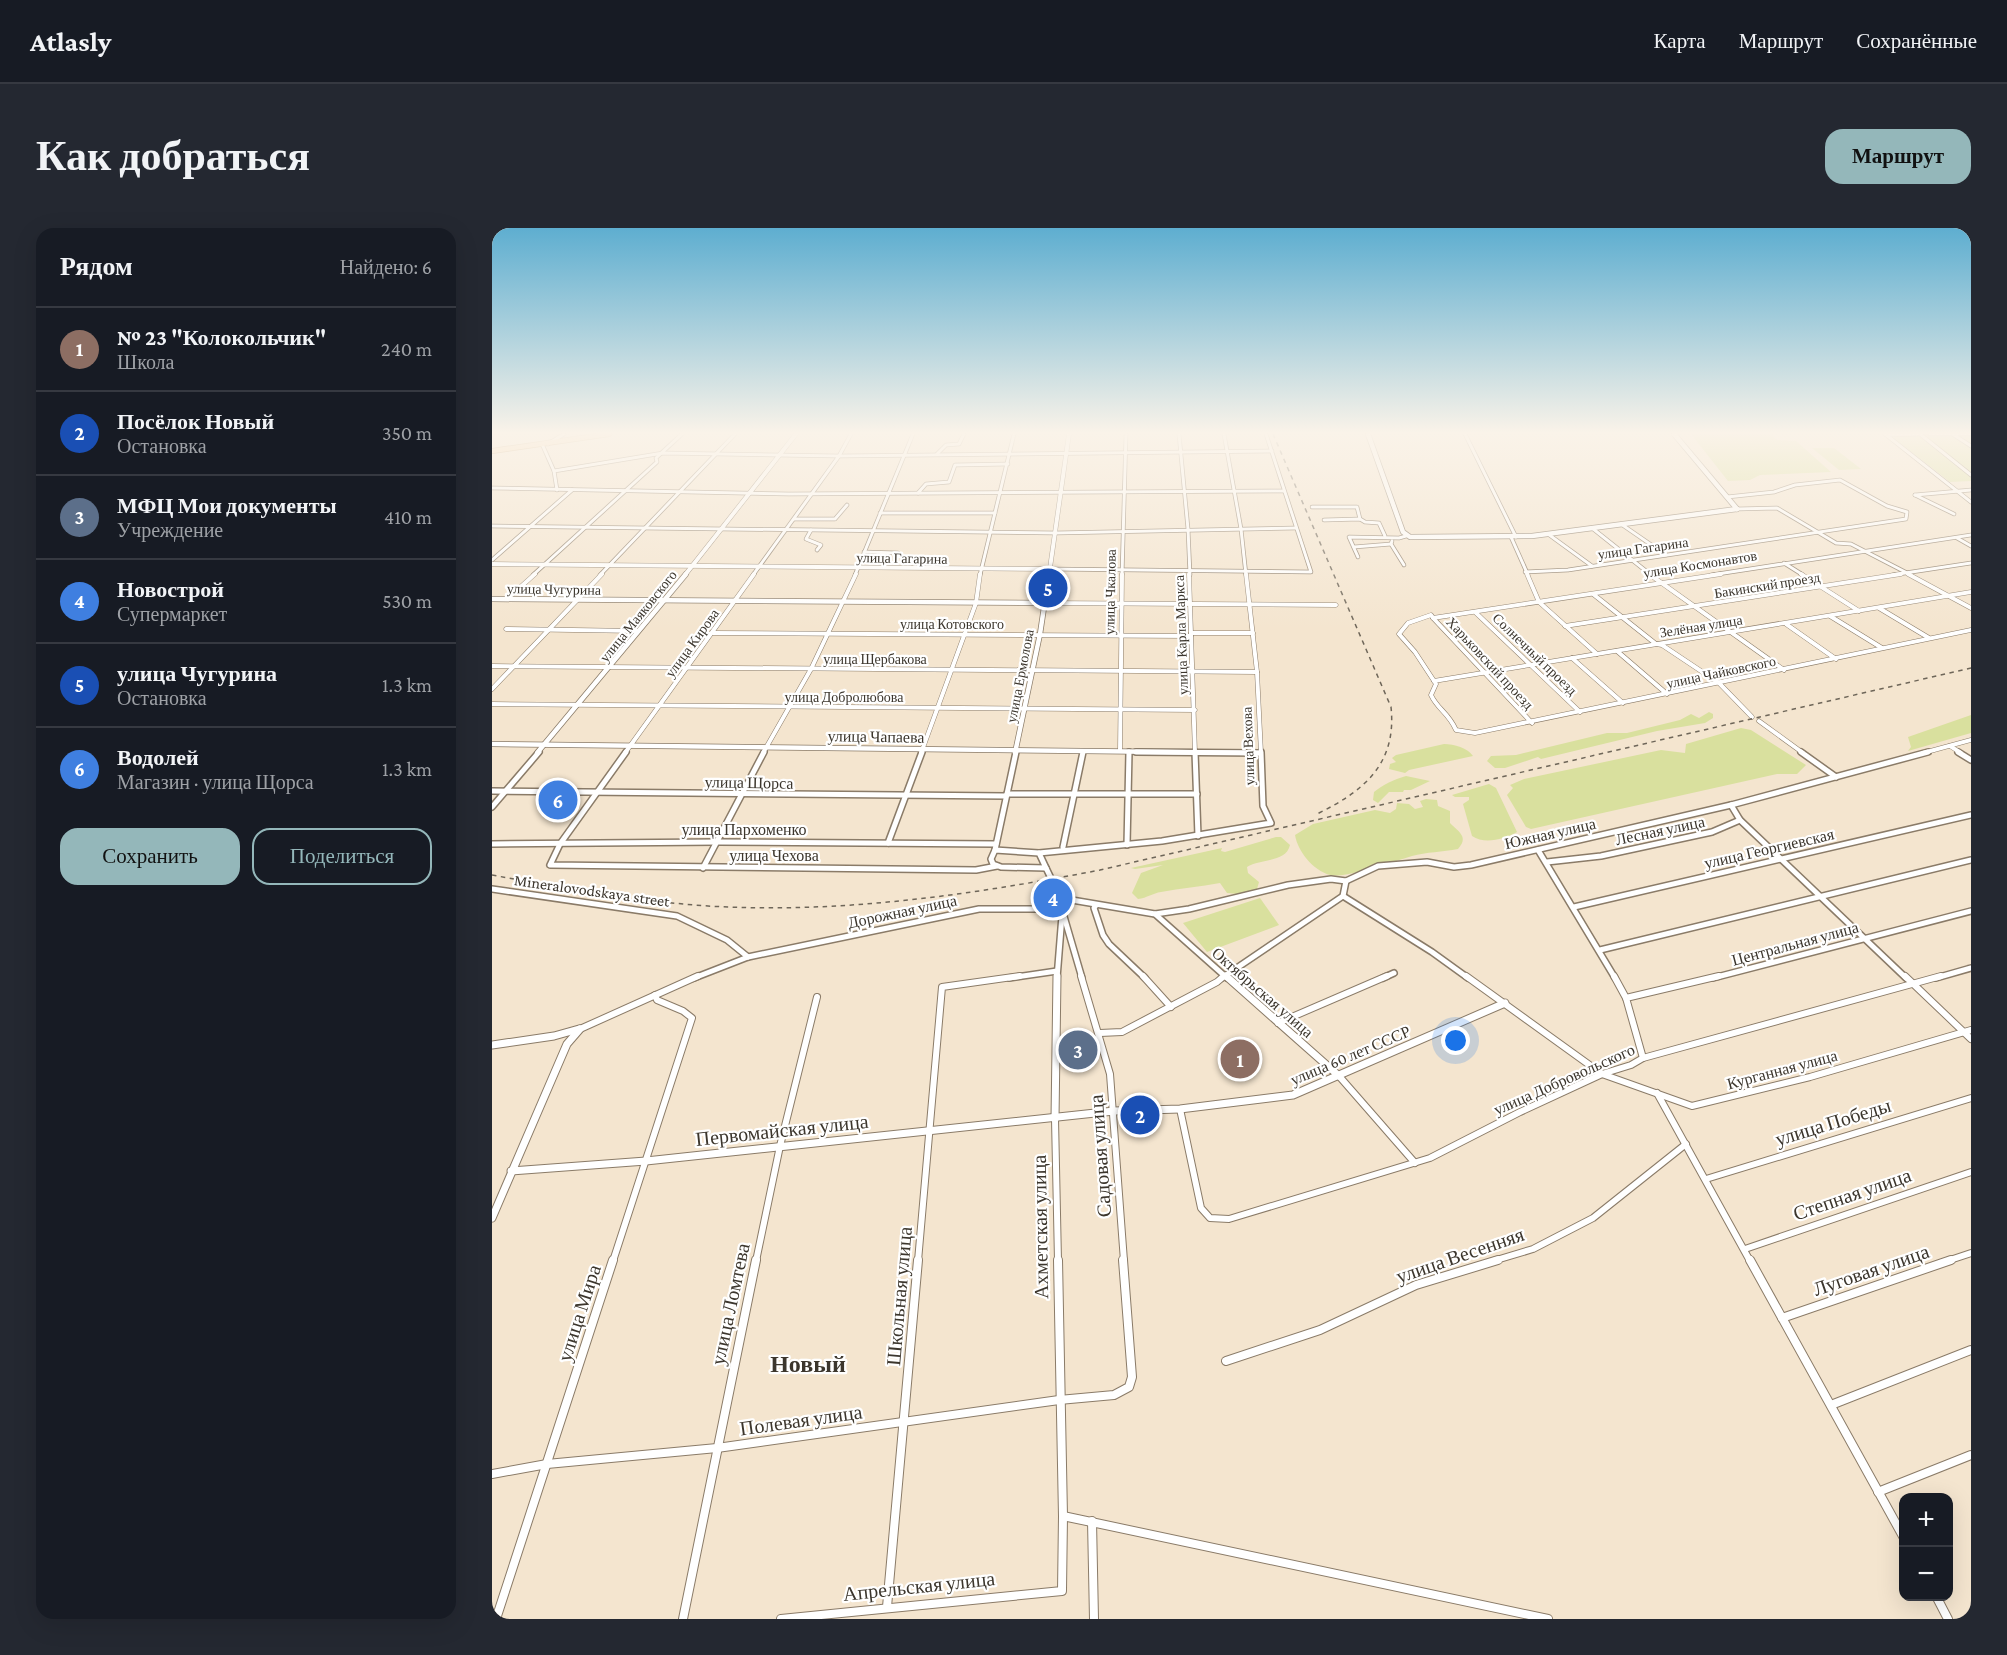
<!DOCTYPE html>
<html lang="ru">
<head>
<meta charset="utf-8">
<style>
  :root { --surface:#171b24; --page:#242831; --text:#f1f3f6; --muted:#9ea1a6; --line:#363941; --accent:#94b7ba }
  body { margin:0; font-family:"Crimson Pro",serif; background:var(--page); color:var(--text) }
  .controls { position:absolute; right:18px; bottom:18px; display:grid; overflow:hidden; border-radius:12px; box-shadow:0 6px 24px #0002 }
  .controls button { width:54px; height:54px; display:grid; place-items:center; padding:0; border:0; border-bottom:2px solid var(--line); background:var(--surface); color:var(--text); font:30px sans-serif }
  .you { position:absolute; left:964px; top:813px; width:21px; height:21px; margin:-15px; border:4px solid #fff; border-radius:50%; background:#1a73e8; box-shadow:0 0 0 9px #1a73e833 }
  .badge { display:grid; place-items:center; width:39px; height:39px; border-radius:50%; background:var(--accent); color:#fff; font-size:20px; font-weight:700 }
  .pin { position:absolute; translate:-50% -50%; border:3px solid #fff; box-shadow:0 2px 6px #0006 }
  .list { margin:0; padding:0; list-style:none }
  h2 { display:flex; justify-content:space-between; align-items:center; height:78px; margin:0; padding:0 24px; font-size:26px }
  h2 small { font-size:20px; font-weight:400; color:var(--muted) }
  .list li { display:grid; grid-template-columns:39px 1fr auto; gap:18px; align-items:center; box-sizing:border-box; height:84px; padding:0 24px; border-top:2px solid var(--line) }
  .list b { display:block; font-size:22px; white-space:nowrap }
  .list p { margin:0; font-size:20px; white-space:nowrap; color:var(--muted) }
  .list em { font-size:20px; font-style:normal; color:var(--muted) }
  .actions { display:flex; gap:12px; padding:18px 24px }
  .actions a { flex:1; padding:14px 0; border:2px solid var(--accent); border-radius:18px; text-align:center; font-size:21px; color:var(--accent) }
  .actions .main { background:var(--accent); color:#111 }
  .map { position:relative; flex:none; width:1479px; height:1391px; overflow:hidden; border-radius:18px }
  header { display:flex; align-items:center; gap:36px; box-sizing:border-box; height:84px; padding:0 30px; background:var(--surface); border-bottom:2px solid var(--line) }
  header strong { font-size:28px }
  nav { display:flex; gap:33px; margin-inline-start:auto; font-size:21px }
  .intro { display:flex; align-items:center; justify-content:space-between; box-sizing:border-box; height:144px; padding:0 36px }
  h1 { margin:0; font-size:42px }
  .button { padding:15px 27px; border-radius:18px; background:var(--accent); color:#111; font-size:21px; font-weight:700 }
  main { display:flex; gap:36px; padding:0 36px }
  aside { flex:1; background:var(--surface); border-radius:18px; box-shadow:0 6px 24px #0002 }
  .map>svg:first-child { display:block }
  .green { fill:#d9e09e }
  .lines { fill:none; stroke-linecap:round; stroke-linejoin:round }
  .minor-far4-casing { stroke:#8a7b68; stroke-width:4.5 }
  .minor-far3-casing { stroke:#8a7b68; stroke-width:5 }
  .minor-far2-casing { stroke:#8a7b68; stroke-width:8 }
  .minor-far1-casing { stroke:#8a7b68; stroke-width:8 }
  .minor-casing { stroke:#8a7b68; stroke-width:10 }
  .tertiary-far3-casing { stroke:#8a7b68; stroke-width:5 }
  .tertiary-far2-casing { stroke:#8a7b68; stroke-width:6 }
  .tertiary-far1-casing { stroke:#8a7b68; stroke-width:8 }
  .tertiary-casing { stroke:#8a7b68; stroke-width:9 }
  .secondary-casing { stroke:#8a7b68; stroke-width:6 }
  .primary-casing { stroke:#b38548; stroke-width:6 }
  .minor-far4 { stroke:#fff; stroke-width:3 }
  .minor-far3 { stroke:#fff; stroke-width:4 }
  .minor-far2 { stroke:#fff; stroke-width:5 }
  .minor-far1 { stroke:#fff; stroke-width:6 }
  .minor { stroke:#fff; stroke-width:8 }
  .tertiary-far3 { stroke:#fff; stroke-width:4 }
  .tertiary-far2 { stroke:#fff; stroke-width:4.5 }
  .tertiary-far1 { stroke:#fff; stroke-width:5 }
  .tertiary { stroke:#fff; stroke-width:7 }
  .secondary { stroke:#fff; stroke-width:4.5 }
  .primary { stroke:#f8cf9a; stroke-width:4.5 }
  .rail { stroke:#6e6659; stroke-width:1.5; stroke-dasharray:4.5 4.5; stroke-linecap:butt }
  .labels { text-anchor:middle; stroke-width:4.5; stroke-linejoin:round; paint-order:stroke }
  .far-street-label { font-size:14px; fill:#3c362d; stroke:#fff }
  .street-label { font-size:16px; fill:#3c362d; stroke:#fff }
  .near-street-label { font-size:20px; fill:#3c362d; stroke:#fff }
  .near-quarter-label { font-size:24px; font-weight:bold; fill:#3c362d; stroke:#fff }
</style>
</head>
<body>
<header>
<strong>Atlasly</strong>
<nav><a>Карта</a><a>Маршрут</a><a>Сохранённые</a></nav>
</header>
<div class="intro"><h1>Как добраться</h1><a class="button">Маршрут</a></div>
<main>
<aside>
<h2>Рядом<small>Найдено: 6</small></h2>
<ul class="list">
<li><span class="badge" style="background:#8d6e63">1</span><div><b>№ 23 &quot;Колокольчик&quot;</b><p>Школа</p></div><em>240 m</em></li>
<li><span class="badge" style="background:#1a4fb4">2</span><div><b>Посёлок Новый</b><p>Остановка</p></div><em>350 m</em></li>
<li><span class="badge" style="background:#5c6f8a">3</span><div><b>МФЦ Мои документы</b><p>Учреждение</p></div><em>410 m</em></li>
<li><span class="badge" style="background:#3f7fe0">4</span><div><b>Новострой</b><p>Супермаркет</p></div><em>530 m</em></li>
<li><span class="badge" style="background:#1a4fb4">5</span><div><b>улица Чугурина</b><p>Остановка</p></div><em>1.3 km</em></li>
<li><span class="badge" style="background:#3f7fe0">6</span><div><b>Водолей</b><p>Магазин · улица Щорса</p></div><em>1.3 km</em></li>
</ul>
<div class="actions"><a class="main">Сохранить</a><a>Поделиться</a></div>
</aside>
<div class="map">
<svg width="1479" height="1391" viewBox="0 0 1479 1391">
  <rect width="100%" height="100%" fill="#f4e5cf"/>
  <!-- green -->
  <g class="green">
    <path d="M1199,206H1279L1285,212L1304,213L1339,244L1268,247L1258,252L1236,253Z"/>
    <path d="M1396,206H1479V253L1458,254Z"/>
    <path d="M1320,220H1342L1369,241L1347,242Z"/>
    <path d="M1217,484L1221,486V490L1213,495L1165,503L1049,531L1046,529L1013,540H1003L995,533L999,528L1024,527L1115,505H1135L1188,492L1199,486L1207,490Z"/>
    <path d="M1479,487V505L1416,523L1419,519L1416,509Z"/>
    <path d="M1249,500L1259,502L1314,537L1305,546H1285L1039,601L1034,599L1015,567L1021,560L1018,557L1032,551L1169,522L1193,525L1194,516Z"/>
    <path d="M952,516C962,516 976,520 981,528L917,542L913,545L897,541L898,536L904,534L900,530L904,527Z"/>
    <path d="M914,548L938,553L919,562H912L911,564H897L886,575L881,572L882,564C892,556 901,552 914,548Z"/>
    <path d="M997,556L1004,560L1025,604C1012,611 993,617 980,608L971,576L977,572V569H963L960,567Z"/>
    <path d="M934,571L945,572L946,578L958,583V595C967,604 977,609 966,621C951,624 934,624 920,628C903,633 851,651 838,647C821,642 806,624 803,607L821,596L883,582L898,585L904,581L905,575L917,576L923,581L931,579L928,573Z"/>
    <path d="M784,609H789L798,617C794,635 769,630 755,639L756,645L767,654L765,661L746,666L735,665L728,655C708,659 689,660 669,664C661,665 655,670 646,671L640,665L649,645L671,637L643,641L639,640L730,620L729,623L733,624Z"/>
    <path d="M768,670L787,697L715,724L691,695Z"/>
  </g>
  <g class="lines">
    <defs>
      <g id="minor-far4">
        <path d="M687,206L696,301L698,347"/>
        <path d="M732,206L749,301L754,347"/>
        <path d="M973,206L1024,309"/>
        <path d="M1393,206L1479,274"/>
        <path d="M1428,206L1479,247"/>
        <path d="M1438,206H1479"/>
        <path d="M1395,207L1427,206"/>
        <path d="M1462,207L1479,218"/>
        <path d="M50,216L62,243L65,262"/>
        <path d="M56,216L72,206"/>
        <path d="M445,226L454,217L467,216L472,206"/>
        <path d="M62,243L171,225L347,228L780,223"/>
        <path d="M0,260L297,266L792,263"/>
        <path d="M426,265L434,256L457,254L463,237L516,236"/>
        <path d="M1423,267L1479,262"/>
        <path d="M1423,267L1462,286"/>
        <path d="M820,279H865L868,291"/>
        <path d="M1245,281L1285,280L1344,315L1359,316L1419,347"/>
        <path d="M388,285H503"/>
        <path d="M302,291H343L355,277"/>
        <path d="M832,292L868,291L873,294L887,295L893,308"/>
        <path d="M1129,296L1174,327"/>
        <path d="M0,298L564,305L804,300"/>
        <path d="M1100,300L1159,347"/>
        <path d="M319,302L314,311L329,317L325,322"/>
        <path d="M1056,306L1100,338"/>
        <path d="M1019,309L1036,347"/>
        <path d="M1465,310L1479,318"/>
        <path d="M900,313L899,316L912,337"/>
        <path d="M862,319L899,316"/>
        <path d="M372,324L406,325"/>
        <path d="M866,329L857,309L907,310L914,308"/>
        <path d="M0,332L80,262"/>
        <path d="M1292,335L1311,347"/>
        <path d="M559,341L819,344L774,206"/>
        <path d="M1033,344L1076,342L1414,291L1415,284L1395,278L1348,252L1303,257L1282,264L1235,269"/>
        <path d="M41,347L165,234L164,230L190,206"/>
        <path d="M108,347L243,206"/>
        <path d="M261,347L347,228L359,206"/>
        <path d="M363,347L421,206"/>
        <path d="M488,347L522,206"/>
        <path d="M630,347L634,206"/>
        <path d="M1219,347L1479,307"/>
        <path d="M1400,347L1479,335"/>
      </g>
      <g id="minor-far3">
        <path d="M697,346L703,525"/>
        <path d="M754,346L765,444L769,525"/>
        <path d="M1035,346L1047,374L1105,426"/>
        <path d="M1157,346L1292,442"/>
        <path d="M1229,346L941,390L939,387L916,395L907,406L923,424L944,456L939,467C946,482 956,484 964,502L983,505L1479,402"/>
        <path d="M1309,346L1367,383"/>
        <path d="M1416,346L1479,380"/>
        <path d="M1101,366L1164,416L1170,417L1227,455L1260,489"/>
        <path d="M15,371L43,346"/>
        <path d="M554,375L844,377"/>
        <path d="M1387,380L1437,410"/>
        <path d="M983,384L1088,484"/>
        <path d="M1338,388L1390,420"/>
        <path d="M941,390L1040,495"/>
        <path d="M1294,396L1344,431"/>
        <path d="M1073,398L1409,346"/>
        <path d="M14,401L146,403"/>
        <path d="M221,405L699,408"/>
        <path d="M699,405H761"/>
        <path d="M1125,423L1175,466"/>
        <path d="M1080,430L1131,475"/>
        <path d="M0,438L765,444"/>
        <path d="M942,453L1479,364"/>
        <path d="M0,461L110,346"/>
        <path d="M0,476L703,482"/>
        <path d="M1267,493L1311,525"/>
        <path d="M1458,518L1469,525"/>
        <path d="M628,523L630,346"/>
        <path d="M133,525L262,346"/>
        <path d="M271,525L319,441L364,346"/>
        <path d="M429,525L484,375L488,346"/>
        <path d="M1431,525L1479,512"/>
      </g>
      <g id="minor-far2">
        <path d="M134,524L68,616L58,637L484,642L505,638"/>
        <path d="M703,524L706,608"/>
        <path d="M1309,524L1344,549"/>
        <path d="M1466,524L1479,532"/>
        <path d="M0,563L514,568"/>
        <path d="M515,566H705"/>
        <path d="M1239,577L1248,592L1414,750"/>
        <path d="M396,615L430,524"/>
        <path d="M0,616L226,614L504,616"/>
        <path d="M635,617L637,524"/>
        <path d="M571,619L591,524"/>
        <path d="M1046,622L1123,750"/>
        <path d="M547,625L670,613L779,595L771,578L769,524"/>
        <path d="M1055,634L1109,628L1220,604L1248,592"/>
        <path d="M211,640L272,524"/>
        <path d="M0,661L185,688L235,712L256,729"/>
        <path d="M851,668L940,724L976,750"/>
        <path d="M604,677L602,680L611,707L617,716L653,750"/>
        <path d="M1082,679L1479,587"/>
        <path d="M571,685L590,750"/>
        <path d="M663,686L697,681L796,657L839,651L854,653L886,638L935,634L962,639L979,637L1239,577L1436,524"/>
        <path d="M1108,722L1479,632"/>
        <path d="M202,750L256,729L487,681H571"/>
        <path d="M517,750L565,743"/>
        <path d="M730,750L851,668L854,653"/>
        <path d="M891,750L902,745"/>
        <path d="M1221,750L1479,683"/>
        <path d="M1444,750L1479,740"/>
      </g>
      <g id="minor-far1">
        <path d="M589,748L618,846L632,1033"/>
        <path d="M651,748L679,779"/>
        <path d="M974,748L1110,846L1200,878L1318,849L1479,802"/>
        <path d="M1122,748L1134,770L1151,830"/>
        <path d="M1413,748L1479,811"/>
        <path d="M1134,770L1227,748"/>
        <path d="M786,795L895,748"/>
        <path d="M88,801L206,748"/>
        <path d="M608,805L630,804L725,754L732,748"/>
        <path d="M847,848L923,935"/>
        <path d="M1165,865L1258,1033"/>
        <path d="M688,881L709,980L718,990L737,991L938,930L1028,884L1110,846L1139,837L1151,830L1449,748"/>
        <path d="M563,891L566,1033"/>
        <path d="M1214,951L1479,870"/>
        <path d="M1253,1021L1479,944"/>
        <path d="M121,1033L200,790L191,783L165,772L163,767"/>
        <path d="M264,1033L288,918L325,769"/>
        <path d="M426,1033L450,759L528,748"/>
        <path d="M1001,1033L1041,1021L1101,990L1194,916"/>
        <path d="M1455,1033L1479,1025"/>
      </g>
      <g id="minor">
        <path d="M1258,1032L1412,1310"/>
        <path d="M1290,1090L1459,1032"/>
        <path d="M734,1133L828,1102L924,1057L1006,1032"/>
        <path d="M1339,1177L1479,1122"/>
        <path d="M0,1246L55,1236L225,1220L567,1172L622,1167L637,1159L640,1149L631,1032"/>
        <path d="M1386,1264L1479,1227"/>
        <path d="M571,1288L1056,1391"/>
        <path d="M600,1293L602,1391"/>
        <path d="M1444,1368L1456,1391"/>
        <path d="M395,1379L426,1032"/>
        <path d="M4,1391L121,1032"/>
        <path d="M191,1391L264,1032"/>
        <path d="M289,1391L570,1363L571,1288L566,1032"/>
      </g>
      <g id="tertiary-far3">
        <path d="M0,336L559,341"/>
        <path d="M193,347L304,206"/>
        <path d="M557,347L577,206"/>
      </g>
      <g id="tertiary-far2">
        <path d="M0,371L554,375"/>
        <path d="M0,516L768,525"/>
        <path d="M45,525L194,346"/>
        <path d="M523,525L548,406L557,346"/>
      </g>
      <g id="tertiary-far1">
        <path d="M644,524L768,525"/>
        <path d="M0,579L47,524"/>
        <path d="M503,622L524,524"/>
        <path d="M503,622L547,625L554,640L509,639L501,636L499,631Z"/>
        <path d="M554,640L571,675L565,750"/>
        <path d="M568,670L663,686L735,750"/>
      </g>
      <g id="tertiary">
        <path d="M734,748L847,848"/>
        <path d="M0,817L62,808L87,801"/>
        <path d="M563,891L565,748"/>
        <path d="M19,943L154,933L622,883L688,881L801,867L1013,775"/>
        <path d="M0,990L75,816L88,801"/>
      </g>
      <g id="secondary">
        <path d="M876,206L911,304L918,309L1040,308L1245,281"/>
        <path d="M1182,206L1245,281"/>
      </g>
      <path id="primary" d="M0,223L117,206"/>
    </defs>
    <!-- minor-far4 casing -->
    <use href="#minor-far4" class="minor-far4-casing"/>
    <!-- minor-far3 casing -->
    <use href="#minor-far3" class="minor-far3-casing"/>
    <!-- minor-far2 casing -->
    <use href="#minor-far2" class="minor-far2-casing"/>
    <!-- minor-far1 casing -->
    <use href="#minor-far1" class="minor-far1-casing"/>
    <!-- minor casing -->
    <use href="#minor" class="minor-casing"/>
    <!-- tertiary-far3 casing -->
    <use href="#tertiary-far3" class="tertiary-far3-casing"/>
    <!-- tertiary-far2 casing -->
    <use href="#tertiary-far2" class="tertiary-far2-casing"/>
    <!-- tertiary-far1 casing -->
    <use href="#tertiary-far1" class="tertiary-far1-casing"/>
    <!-- tertiary casing -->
    <use href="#tertiary" class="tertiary-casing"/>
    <!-- secondary casing -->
    <use href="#secondary" class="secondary-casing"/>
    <!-- primary casing -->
    <use href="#primary" class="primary-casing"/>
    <!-- minor-far4 -->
    <use href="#minor-far4" class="minor-far4"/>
    <!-- minor-far3 -->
    <use href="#minor-far3" class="minor-far3"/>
    <!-- minor-far2 -->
    <use href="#minor-far2" class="minor-far2"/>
    <!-- minor-far1 -->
    <use href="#minor-far1" class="minor-far1"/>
    <!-- minor -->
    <use href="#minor" class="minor"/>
    <!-- tertiary-far3 -->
    <use href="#tertiary-far3" class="tertiary-far3"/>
    <!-- tertiary-far2 -->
    <use href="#tertiary-far2" class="tertiary-far2"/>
    <!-- tertiary-far1 -->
    <use href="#tertiary-far1" class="tertiary-far1"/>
    <!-- tertiary -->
    <use href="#tertiary" class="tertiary"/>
    <!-- secondary -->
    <use href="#secondary" class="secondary"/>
    <!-- primary -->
    <use href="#primary" class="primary"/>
    <!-- rail -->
    <g class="rail">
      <path d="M781,206L899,479C905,536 872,563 825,586"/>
      <path d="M0,647C71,660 143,673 216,678C347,686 479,667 608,642L1479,440"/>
    </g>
  </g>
  <!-- sky -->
  <linearGradient id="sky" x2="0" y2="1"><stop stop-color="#5eaed0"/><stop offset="0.51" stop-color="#faf3e9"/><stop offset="1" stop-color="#faf3e9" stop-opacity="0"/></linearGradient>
  <rect width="1479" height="401" fill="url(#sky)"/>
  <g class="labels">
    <!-- far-street labels -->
    <g class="far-street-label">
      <text transform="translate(1151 320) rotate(-8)" y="5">улица Гагарина</text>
      <text transform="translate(410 330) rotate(1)" y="5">улица Гагарина</text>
      <text transform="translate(1208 336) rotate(-9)" y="5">улица Космонавтов</text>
      <text transform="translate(1275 357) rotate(-9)" y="5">Бакинский проезд</text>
      <text transform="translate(62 361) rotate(1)" y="5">улица Чугурина</text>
      <text transform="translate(618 364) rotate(-89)" y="5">улица Чкалова</text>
      <text transform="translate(146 388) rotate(-51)" y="5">улица Маяковского</text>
      <text x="460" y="401">улица Котовского</text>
      <text transform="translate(1209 398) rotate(-9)" y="5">Зелёная улица</text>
      <text transform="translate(689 407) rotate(-92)" y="5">улица Карла Маркса</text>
      <text transform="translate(200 415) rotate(-54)" y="5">улица Кирова</text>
      <text transform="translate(1043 426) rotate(44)" y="5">Солнечный проезд</text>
      <text x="383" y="436">улица Щербакова</text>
      <text transform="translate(998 435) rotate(47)" y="5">Харьковский проезд</text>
      <text transform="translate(1229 444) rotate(-12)" y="5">улица Чайковского</text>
      <text transform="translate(528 448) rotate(-79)" y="5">улица Ермолова</text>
      <text x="352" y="474">улица Добролюбова</text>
      <text transform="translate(756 518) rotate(-92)" y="5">улица Вехова</text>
    </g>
    <!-- street labels -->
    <g class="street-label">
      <text transform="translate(384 508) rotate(1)" y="6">улица Чапаева</text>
      <text transform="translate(257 554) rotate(1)" y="6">улица Щорса</text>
      <text x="252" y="607">улица Пархоменко</text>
      <text transform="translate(1168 602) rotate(-12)" y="6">Лесная улица</text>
      <text transform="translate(1058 605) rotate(-13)" y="6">Южная улица</text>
      <text transform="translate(1277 620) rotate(-13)" y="6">улица Георгиевская</text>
      <text x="282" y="633">улица Чехова</text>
      <text transform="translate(100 662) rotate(8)" y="6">Mineralovodskaya street</text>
      <text transform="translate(410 683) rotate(-12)" y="6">Дорожная улица</text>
      <text transform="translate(1303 715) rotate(-15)" y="6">Центральная улица</text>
      <text transform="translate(771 764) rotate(41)" y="6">Октябрьская улица</text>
      <text transform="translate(858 827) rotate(-23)" y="6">улица 60 лет СССР</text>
      <text transform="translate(1290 841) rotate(-15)" y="6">Курганная улица</text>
      <text transform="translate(1072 851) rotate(-24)" y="6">улица Добровольского</text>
    </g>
    <!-- near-street labels -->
    <g class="near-street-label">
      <text transform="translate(1341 894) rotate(-17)" y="7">улица Победы</text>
      <text transform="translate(290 902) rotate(-6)" y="7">Первомайская улица</text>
      <text transform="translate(608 928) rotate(-94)" y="7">Садовая улица</text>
      <text transform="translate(1360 966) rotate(-19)" y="7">Степная улица</text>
      <text transform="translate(548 999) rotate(-91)" y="7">Ахметская улица</text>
      <text transform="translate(968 1027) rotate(-19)" y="7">улица Весенняя</text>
      <text transform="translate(1379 1042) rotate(-19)" y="7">Луговая улица</text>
      <text transform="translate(407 1068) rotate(-85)" y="7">Школьная улица</text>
      <text transform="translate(238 1076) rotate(-78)" y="7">улица Ломтева</text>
      <text transform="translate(87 1085) rotate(-72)" y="7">улица Мира</text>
      <text transform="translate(309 1192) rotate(-8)" y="7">Полевая улица</text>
      <text transform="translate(427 1358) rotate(-6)" y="7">Апрельская улица</text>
    </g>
    <!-- near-quarter labels -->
    <g class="near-quarter-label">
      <text x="316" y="1144">Новый</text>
    </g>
  </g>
</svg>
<div class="controls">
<button>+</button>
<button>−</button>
</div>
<div class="you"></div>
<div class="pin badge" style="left:748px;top:831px;background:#8d6e63">1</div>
<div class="pin badge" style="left:648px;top:887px;background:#1a4fb4">2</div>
<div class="pin badge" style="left:586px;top:822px;background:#5c6f8a">3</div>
<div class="pin badge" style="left:561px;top:670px;background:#3f7fe0">4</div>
<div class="pin badge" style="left:556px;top:360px;background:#1a4fb4">5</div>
<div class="pin badge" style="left:66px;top:572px;background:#3f7fe0">6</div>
</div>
</main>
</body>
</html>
